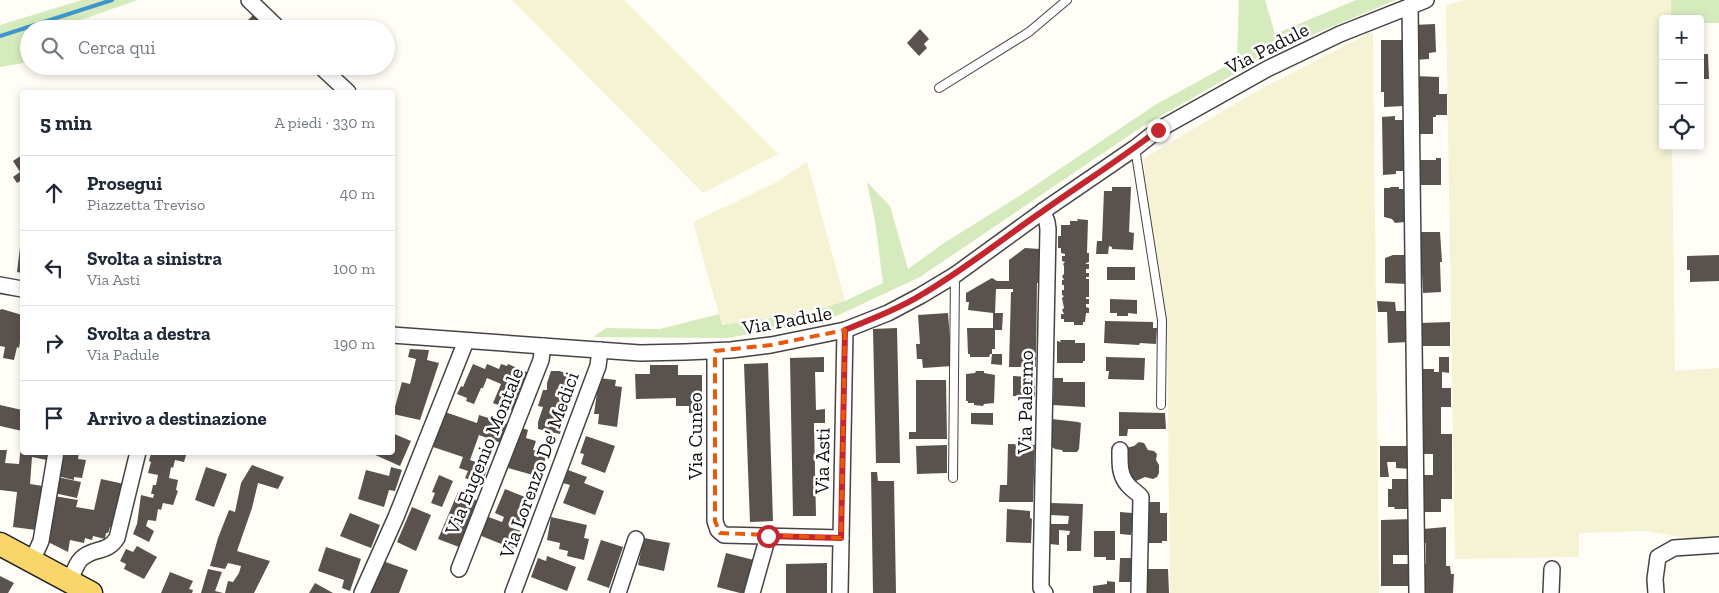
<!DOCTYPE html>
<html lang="it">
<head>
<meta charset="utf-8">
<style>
  :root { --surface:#fff; --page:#f6f6f7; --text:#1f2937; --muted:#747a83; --line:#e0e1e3 }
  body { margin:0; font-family:"Zilla Slab",serif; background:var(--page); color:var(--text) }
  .controls { position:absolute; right:15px; top:15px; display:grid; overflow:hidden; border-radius:5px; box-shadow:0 2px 8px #0003 }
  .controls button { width:45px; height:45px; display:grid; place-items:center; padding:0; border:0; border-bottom:1px solid var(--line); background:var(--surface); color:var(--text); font:25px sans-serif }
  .stop { position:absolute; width:15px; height:15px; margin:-11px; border:4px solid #c4262e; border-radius:50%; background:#fff }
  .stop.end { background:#c4262e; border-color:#fff; box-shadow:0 1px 5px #0008 }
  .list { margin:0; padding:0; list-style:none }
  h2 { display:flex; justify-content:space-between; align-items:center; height:65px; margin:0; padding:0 20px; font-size:21px }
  h2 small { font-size:16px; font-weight:400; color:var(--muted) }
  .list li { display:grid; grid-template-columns:32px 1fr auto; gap:15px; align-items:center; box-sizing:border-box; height:75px; padding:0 20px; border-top:1px solid var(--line) }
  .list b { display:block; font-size:19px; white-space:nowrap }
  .list p { margin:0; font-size:16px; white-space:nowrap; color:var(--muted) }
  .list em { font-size:16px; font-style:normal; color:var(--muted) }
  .icon { flex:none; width:28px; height:28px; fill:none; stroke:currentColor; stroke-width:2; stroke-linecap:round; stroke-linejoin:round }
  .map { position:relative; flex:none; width:1719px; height:593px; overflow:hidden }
  .search { position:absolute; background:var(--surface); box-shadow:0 2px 8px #0003; left:20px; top:20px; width:375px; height:55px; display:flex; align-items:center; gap:12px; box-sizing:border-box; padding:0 18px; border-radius:28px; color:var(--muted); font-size:19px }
  .panel { position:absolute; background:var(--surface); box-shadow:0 2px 8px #0003; left:20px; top:90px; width:375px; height:365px; border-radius:5px }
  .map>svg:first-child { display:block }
  .farmland { fill:#f6f3d4 }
  .green { fill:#d5ebbd }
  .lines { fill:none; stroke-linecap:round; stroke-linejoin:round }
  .stream { stroke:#3f96cf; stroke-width:4 }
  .building { fill:#5a524d }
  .service-casing { stroke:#444; stroke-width:10 }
  .minor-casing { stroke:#444; stroke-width:18 }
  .primary-casing { stroke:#222; stroke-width:25 }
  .service { stroke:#fff; stroke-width:8 }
  .minor { stroke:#fff; stroke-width:15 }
  .primary { stroke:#f9d66b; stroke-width:22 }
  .route { stroke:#c4262e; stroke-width:6 }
  .marked { fill:none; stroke:#e8590c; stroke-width:4; stroke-dasharray:10 6; stroke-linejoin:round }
  .labels { text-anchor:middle; stroke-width:5; stroke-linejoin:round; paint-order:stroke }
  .street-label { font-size:20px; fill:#111; stroke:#fff }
</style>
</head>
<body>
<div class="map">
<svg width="1719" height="593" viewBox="0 0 1719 593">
  <rect width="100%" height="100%" fill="#fffdf5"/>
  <!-- farmland -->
  <g class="farmland">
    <path d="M512,0H624L778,154L703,193Z"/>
    <path d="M1465,0H1671V19H1663V146H1672L1675,371L1719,368V536L1692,539L1646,531L1579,533V557L1455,559L1446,5Z"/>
    <path d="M1373,31L1379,593H1170L1167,323L1160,274L1143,183L1145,170L1143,159L1250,95Z"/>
    <path d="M807,162L845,301L812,312L722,325L693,222L773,184Z"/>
  </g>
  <!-- green -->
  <g class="green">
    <path d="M82,0H137L67,25L69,29H29V62L0,67V25Z"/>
    <path d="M1239,0H1265L1275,34L1356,0H1396L1276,50L1140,128L920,277L828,320L727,338L593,337L606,328L660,329L719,314L722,325L812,312L845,301L883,283L875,221L867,182L890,206L908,269L944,243L1021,195L1155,105L1237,60Z"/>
    <path d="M1671,0H1719V23H1700V19H1671Z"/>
  </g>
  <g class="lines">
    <!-- stream -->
    <path class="stream" d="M0,36L112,0"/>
  </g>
  <!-- building -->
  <g class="building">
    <path d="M253,15L261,23L259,25L262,29H239Z"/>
    <path d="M1435,24L1436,52L1429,53V59L1415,60L1413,25Z"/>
    <path d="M920,29L929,39L924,44L927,48L919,56L907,43Z"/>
    <path d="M1381,40H1407L1404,106L1384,107V92H1381Z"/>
    <path d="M1700,54H1708L1709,79H1700Z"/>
    <path d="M1414,76L1439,77V94H1447V115H1436V117H1433V134H1415Z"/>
    <path d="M1395,116V120H1407L1408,171H1396V174L1383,175L1382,117Z"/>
    <path d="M22,155V180L17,183L13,177L20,172L13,161Z"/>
    <path d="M1436,158H1441V185H1417V160H1436Z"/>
    <path d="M1112,187H1131L1129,232L1134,233L1133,250L1112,249V247L1109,246L1108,254H1096L1097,241H1102L1104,191H1112Z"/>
    <path d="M1390,187H1399V189H1404V193H1406L1407,220H1404V222L1395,223L1392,219L1384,217V188H1390Z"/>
    <path d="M1077,219L1088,220L1087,253H1089V262L1086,263V264H1089V269H1086V273H1089V277H1086V279H1089V297H1086V299H1089V304H1086V307L1089,308V313H1086L1085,322H1083V325H1074V322H1064V319H1061V314H1064L1062,310L1064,308L1062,298L1064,296L1062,295V290H1064V285H1062V280H1064L1062,276L1064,274V266L1063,264L1065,262L1062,261V256H1065V254L1061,253V248H1058V236H1061V225H1070V221H1078Z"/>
    <path d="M1420,232H1440L1442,262H1440L1441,292L1423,293Z"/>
    <path d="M21,239H22V273L17,272Z"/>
    <path d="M1025,248L1040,249L1039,283H1037L1036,367H1009L1011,292H1013V289H996L995,313H1003L1002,330H995V349H992V354H1002V365L991,364L992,354H990L989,357H970V354H968L967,328H993V313L968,310L969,302H966V293L992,278L997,281H1009V260Z"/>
    <path d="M1393,255H1405V256H1407L1408,284L1385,283V258Z"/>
    <path d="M1719,255V281L1690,282V270H1687V256Z"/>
    <rect x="1107" y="267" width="28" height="13"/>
    <path d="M1110,299L1137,300V314L1128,313V316H1117V313H1110Z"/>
    <path d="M1377,301L1395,302L1396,311H1408L1409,342L1388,343L1387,312H1378Z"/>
    <path d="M2,309L22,315V331L19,348L17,347L14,360L3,358L5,347L0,346V310Z"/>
    <path d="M948,313L952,366L923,368L922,359H917L916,344H920L918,315Z"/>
    <path d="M1105,321L1153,322V328H1157L1156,344L1140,343L1139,345L1104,343Z"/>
    <path d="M1450,322V346H1421L1420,323Z"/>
    <path d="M897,328L900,463H876L873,329Z"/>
    <path d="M1060,340H1075V343H1085V361H1083V363H1057V341L1061,342Z"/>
    <path d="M410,349L429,350L427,360L439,363L420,420L393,414L402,382L410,384L416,359L408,357Z"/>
    <path d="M824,357V372H815L816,410L825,409V423H814L816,516H793L790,358Z"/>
    <path d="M1106,357L1145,358L1144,380L1108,379L1109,371H1106Z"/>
    <path d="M1439,357H1449V373L1442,372V388H1451V407H1441V434H1452V499H1441V512H1422L1420,475H1433V454H1420V369H1434V372H1439Z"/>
    <path d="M768,363L773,521L750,522L744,364Z"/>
    <path d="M473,364L485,369L487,364L499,369L501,364L507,366L508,364L529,373L513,411L493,403L501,384L487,378L483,388H481L474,404L466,401L467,398L457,394L461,386L463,387Z"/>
    <path d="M650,365H678V375H702V413H689V406H676V398L636,399L635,374H650Z"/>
    <path d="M551,371H559L576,376L566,407V403L560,434L538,429V422L543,407L538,406L543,390H547V383Z"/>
    <path d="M976,371H984V373L995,375L994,403L984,404L983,406L974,405V403H968V401H966V374L975,373Z"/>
    <path d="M1013,376L1035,377V397L1013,396Z"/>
    <path d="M599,378L616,380L615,386L622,387L617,427L598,424L599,414H594Z"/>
    <path d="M1054,378H1063V382H1085V407L1053,405Z"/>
    <path d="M916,380H946L947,439H909V432H916Z"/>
    <path d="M0,405L22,410V431L0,426Z"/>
    <path d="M445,412L477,423L479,415L507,424L501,443L479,435L470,460L488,466L482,484L465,478L468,471L459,468L463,457L433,447Z"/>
    <path d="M1119,412L1165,413L1166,429H1128L1127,436H1119Z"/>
    <path d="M971,413H993V425L971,424Z"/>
    <path d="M1052,419L1078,422L1081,423L1079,449L1077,452H1063L1062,450L1055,449L1052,447V432L1051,430Z"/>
    <path d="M519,427L528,430L526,438L536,441L533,450L547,453L540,477L508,468Z"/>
    <path d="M392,433L411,441L400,466L373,454L374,452H392Z"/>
    <path d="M586,436L615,446L605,473L581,464L584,454L580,453Z"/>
    <path d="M1139,442L1144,443L1148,450L1154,451L1157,454L1156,460L1159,465V473L1157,477L1153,479L1145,477L1136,481H1131L1127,471L1126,448L1134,446Z"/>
    <path d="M1008,444L1035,445L1033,502H999L1000,485H1007Z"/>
    <path d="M21,445H22V452H48L47,460L32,457L30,484L43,486L36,530L13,527L17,492L0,490V450H7L5,463L19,464Z"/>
    <path d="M947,445V473L917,474L916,446Z"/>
    <path d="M1380,446H1410L1412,469L1396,468V462H1387L1389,477H1380Z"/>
    <path d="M59,452H79L78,459L86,460L82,478L74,477V480L57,476Z"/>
    <path d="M164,452H187L184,462L175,460L173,468L171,467L169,478L178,480L176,490L178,491L173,505L163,503L161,510L158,509L156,521L148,520L146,526L154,531L149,542L133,534L137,524L141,495L153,498L154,494H151L153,485H156L158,475L148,473L151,462L149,461L151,453L163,455Z"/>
    <path d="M252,465L284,477L278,489L258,483L252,508L237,551L270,561L254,593H225L228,581L233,582L239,573L241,566L228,563L225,569L210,566L218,538L229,510L235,512L241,483Z"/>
    <path d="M206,467L227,474L214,507L195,500Z"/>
    <path d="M391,467L402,470L395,491L389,490L384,507L358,499L366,470L389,476Z"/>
    <path d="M568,470L587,477L584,483L604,491L595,515L563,503L570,485L563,483Z"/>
    <path d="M871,472H877L878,481H894L896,593H873Z"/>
    <path d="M439,475L453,481L442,507L431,503L435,493L432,492Z"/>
    <path d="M57,477L81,482L77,498L54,493Z"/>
    <path d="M101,479L124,484L114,528L110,527L108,533H106L105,539L93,536L92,540L85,538L84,543L70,540L68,552L46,541L54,496L78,500L76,507L94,510Z"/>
    <path d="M1392,479H1410V509H1394L1395,507H1388V489H1392Z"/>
    <path d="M505,489L530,499L521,523L512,520L509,527L521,531L514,549L479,535L486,516L502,522L504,517L495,513Z"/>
    <path d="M458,492L478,501L459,547L438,539Z"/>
    <path d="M1144,502H1160V513H1167V541H1162V543H1144Z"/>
    <path d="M1051,503L1083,504L1081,551H1067V535H1069L1070,531L1059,530V545L1050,544V524H1068L1069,516L1051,515Z"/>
    <path d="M412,507L431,515L416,551L397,542Z"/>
    <path d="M1007,509L1030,511V518L1032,519L1031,543L1006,542Z"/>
    <path d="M1120,512L1132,513V522H1137V530H1132L1131,535L1120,534Z"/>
    <path d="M350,513L380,525L371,548L340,536Z"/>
    <path d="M551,517L587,525L584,538L589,539L584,560L567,556L568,551L559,549L560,543L547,540Z"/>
    <path d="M1412,519V555H1393V564H1412V586H1381V520Z"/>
    <path d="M1446,527V566H1450L1451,574H1454L1453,593H1423V564H1426V543H1423V529Z"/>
    <path d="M1094,531H1115V560H1106V557H1094Z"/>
    <path d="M644,538L670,543L664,571L638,565Z"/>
    <path d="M601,540L623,547L609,588L587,580Z"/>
    <path d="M137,546L157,557L144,579L124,569L126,564L120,561L126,549L133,552Z"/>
    <path d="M326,547L361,559L350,591L342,588L344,580L318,571Z"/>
    <path d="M726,553L758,561L749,593H740L717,587Z"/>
    <path d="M547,556L576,567L567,591L531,577L538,558L546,561Z"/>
    <path d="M1120,558H1134L1133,582H1119Z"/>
    <path d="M383,561L408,570L399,593H371Z"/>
    <path d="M827,563V593H786V564Z"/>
    <path d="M208,569L222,572L215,591L223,593H201Z"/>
    <path d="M1145,569H1168L1169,593H1143Z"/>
    <path d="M170,572L193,581L189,589L193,590L192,593H161Z"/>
    <path d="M0,576L14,583L8,593H0Z"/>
    <path d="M1107,581L1115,582V593H1093V586L1107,584Z"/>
    <path d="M315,583L333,593H309Z"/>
  </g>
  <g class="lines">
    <defs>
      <g id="service">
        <path d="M939,88L1029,32L1067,0"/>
        <path d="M1135,148L1162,320L1161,405"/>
        <path d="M953,478L955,275"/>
      </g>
      <g id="minor">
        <path d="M249,0L279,29"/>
        <path d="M1410,6L1417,593"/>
        <path d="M320,66L348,92"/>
        <path d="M1043,211L1047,222L1048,229L1041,579V588L1045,593"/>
        <path d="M0,285L22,289"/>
        <path d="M392,335L640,353L685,352L731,350L771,345L845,330L888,313L920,296L955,275L1043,211L1135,148L1158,130L1267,69L1340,34L1426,0"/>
        <path d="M715,351V521L718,530L724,535L841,538"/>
        <path d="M1120,450C1120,463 1119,475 1128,485C1132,490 1137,492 1141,497L1139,593"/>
        <path d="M32,561L41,541L56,452"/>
        <path d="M459,569L541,360L543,346"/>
        <path d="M70,580C73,574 76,564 81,559C93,547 107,554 117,538L138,452"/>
        <path d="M362,593L396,517L466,341"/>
        <path d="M513,593L598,366L600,350"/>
        <path d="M618,593L636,539"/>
        <path d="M752,593L768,536"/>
        <path d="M840,593L845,330"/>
        <path d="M1551,593L1552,569"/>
        <path d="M1656,593L1655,579L1658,557L1674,548L1719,545"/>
      </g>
      <path id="primary" d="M0,544L91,593"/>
    </defs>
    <!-- service casing -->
    <use href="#service" class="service-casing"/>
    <!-- minor casing -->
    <use href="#minor" class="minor-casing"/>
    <!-- primary casing -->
    <use href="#primary" class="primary-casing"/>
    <!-- service -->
    <use href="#service" class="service"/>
    <!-- minor -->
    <use href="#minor" class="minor"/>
    <!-- primary -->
    <use href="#primary" class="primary"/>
  </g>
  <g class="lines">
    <!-- route -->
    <path class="route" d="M768,536L841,538L845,330C871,319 897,310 921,295C964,270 1002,239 1043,211C1081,184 1121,159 1158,130"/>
  </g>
  <!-- marked area -->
  <path class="marked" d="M845,330L841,538L720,533L715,521V351L771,345Z"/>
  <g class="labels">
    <!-- street labels -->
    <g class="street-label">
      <text transform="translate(1267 48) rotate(-27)" y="7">Via Padule</text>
      <text transform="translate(787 320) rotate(-10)" y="7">Via Padule</text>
      <text transform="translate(1025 402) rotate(-89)" y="7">Via Palermo</text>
      <text transform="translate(695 436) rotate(-90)" y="7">Via Cuneo</text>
      <text transform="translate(484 451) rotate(-68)" y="7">Via Eugenio Montale</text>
      <text transform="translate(822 461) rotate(-89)" y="7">Via Asti</text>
      <text transform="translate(539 465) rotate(-70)" y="7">Via Lorenzo De' Medici</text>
    </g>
  </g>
</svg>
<div class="controls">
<button>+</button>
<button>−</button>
<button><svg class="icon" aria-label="locate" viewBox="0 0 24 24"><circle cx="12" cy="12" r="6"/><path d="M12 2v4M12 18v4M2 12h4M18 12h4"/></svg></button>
</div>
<div class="stop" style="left:768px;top:536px"></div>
<div class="stop end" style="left:1158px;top:130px"></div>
<div class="search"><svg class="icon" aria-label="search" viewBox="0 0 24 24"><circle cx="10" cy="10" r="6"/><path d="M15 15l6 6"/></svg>Cerca qui</div>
<section class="panel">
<h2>5 min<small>A piedi · 330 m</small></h2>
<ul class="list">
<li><svg class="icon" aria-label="ahead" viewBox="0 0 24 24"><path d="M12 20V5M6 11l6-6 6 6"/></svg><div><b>Prosegui</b><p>Piazzetta Treviso</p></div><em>40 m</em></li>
<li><svg class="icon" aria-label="left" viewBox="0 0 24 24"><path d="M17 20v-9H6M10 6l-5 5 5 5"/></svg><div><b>Svolta a sinistra</b><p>Via Asti</p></div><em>100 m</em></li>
<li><svg class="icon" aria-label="right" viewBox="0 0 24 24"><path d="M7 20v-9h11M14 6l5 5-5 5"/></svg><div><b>Svolta a destra</b><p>Via Padule</p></div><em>190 m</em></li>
<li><svg class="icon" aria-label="arrive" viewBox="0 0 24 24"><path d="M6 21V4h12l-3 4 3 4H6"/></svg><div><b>Arrivo a destinazione</b></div></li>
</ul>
</section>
</div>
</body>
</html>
